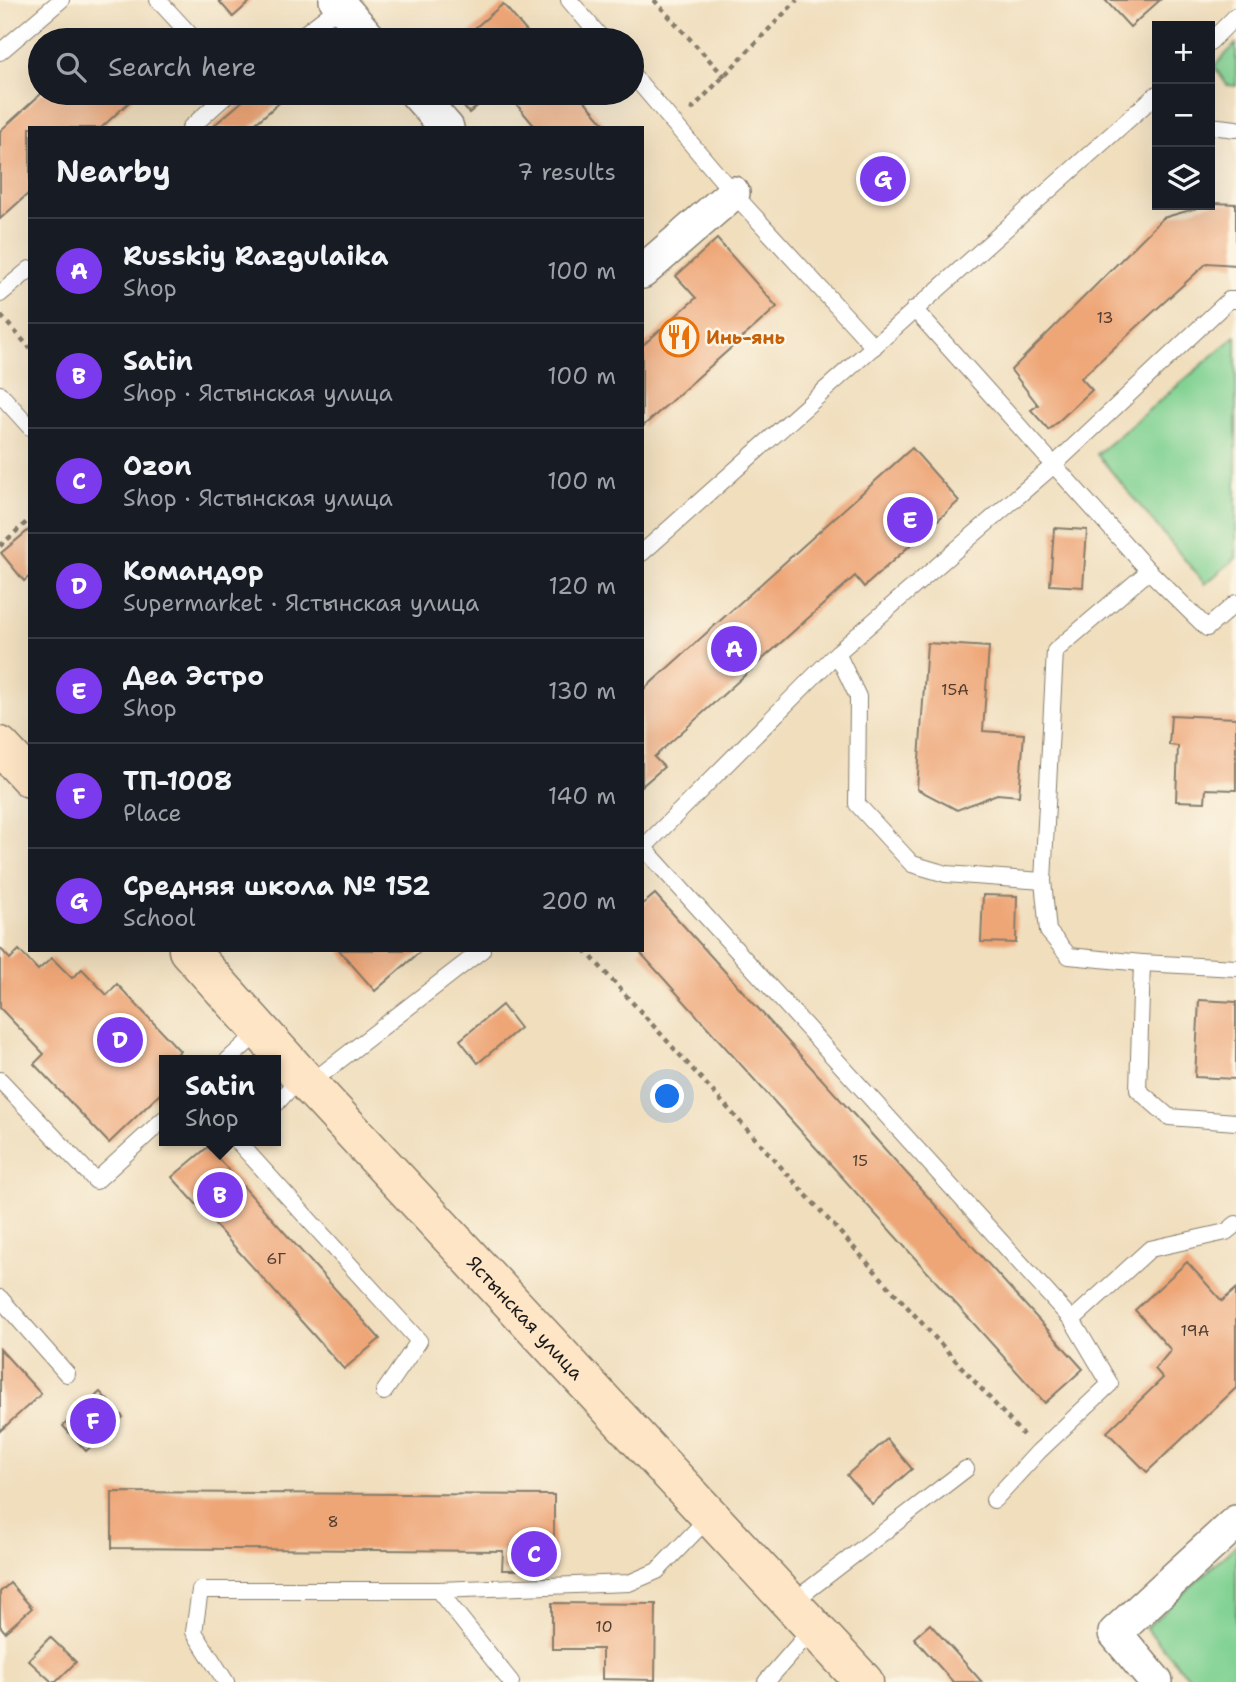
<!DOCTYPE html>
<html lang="en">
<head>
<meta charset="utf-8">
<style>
  :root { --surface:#171b24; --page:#20242c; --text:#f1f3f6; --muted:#9ea1a6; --line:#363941; --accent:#7c3aed }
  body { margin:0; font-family:"Shantell Sans",sans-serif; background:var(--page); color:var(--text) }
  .controls { position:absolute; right:21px; top:21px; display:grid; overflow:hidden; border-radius:0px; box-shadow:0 7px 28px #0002 }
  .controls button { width:63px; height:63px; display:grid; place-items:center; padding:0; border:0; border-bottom:2px solid var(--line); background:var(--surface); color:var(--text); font:35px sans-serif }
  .you { position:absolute; left:668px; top:1097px; width:24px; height:24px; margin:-18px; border:5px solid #fff; border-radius:50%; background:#1a73e8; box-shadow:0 0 0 10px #1a73e833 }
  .badge { display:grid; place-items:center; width:46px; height:46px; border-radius:50%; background:var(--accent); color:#fff; font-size:23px; font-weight:700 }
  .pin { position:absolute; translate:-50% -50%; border:4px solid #fff; box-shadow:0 2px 7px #0006 }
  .popup { position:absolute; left:159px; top:1055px; width:122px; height:91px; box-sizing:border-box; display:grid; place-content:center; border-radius:0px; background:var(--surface); filter:drop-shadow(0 2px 5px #0005); font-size:23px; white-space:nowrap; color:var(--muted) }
  .popup b { font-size:26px; color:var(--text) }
  .popup::after { content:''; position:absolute; left:50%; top:100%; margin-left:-14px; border:14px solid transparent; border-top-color:var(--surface) }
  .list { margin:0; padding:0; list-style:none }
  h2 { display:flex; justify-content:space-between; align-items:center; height:91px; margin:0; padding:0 28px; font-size:30px }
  h2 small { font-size:23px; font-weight:400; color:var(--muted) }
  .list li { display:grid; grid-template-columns:46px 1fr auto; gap:21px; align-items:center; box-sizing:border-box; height:105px; padding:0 28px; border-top:2px solid var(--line) }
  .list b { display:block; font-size:26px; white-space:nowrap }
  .list p { margin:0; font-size:23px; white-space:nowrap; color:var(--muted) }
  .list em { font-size:23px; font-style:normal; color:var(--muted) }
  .icon { flex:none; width:38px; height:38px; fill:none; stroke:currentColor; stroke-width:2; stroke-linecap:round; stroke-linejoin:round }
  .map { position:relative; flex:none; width:1236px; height:1682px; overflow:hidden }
  .search { position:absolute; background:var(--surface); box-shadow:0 7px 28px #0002; left:28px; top:28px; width:616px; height:77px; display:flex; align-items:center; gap:18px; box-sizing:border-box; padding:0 24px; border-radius:38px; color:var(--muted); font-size:26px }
  .panel { position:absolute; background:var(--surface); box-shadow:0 7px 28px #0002; left:28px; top:126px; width:616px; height:826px; border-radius:0px }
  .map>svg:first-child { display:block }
  .green { fill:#81d293; stroke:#4e7758; stroke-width:2 }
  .building { fill:#eea677 }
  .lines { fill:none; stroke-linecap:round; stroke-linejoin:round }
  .lane-casing { stroke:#867d6c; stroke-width:18 }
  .street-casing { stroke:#867d6c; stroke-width:36 }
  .secondary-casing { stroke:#867d6c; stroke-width:41 }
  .path { stroke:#867d6c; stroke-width:4.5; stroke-dasharray:5 5; stroke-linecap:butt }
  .lane { stroke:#fff; stroke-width:16 }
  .street { stroke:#fff; stroke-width:33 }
  .secondary { stroke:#fee5c5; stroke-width:38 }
  .labels { text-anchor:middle; stroke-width:5; stroke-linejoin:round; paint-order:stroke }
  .number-label { font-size:16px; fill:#503e33 }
  .food-label { font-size:19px; font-weight:bold; fill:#c56008; stroke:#fcf5e5; text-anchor:start }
  .street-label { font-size:19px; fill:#1c1c1c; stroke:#fcf5e5 }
</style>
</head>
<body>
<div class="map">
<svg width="1236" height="1682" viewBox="0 0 1236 1682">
  <rect width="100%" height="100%" fill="#fcf5e5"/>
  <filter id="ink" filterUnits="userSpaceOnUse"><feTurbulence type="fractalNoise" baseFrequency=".0143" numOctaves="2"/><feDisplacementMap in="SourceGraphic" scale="14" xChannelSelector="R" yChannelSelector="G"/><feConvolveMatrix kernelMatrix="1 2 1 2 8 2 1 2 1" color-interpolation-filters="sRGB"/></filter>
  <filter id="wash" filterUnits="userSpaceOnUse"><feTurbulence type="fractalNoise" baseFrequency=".00686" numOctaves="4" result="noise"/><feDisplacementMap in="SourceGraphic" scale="28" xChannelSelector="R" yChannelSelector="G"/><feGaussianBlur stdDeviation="1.57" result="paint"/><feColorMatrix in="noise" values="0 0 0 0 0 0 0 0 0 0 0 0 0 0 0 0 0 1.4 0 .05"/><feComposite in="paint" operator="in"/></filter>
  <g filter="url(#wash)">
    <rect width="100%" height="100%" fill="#f0debd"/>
    <!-- green -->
    <g class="green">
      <path d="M1236,44V86L1227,85L1214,66Z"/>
      <path d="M1236,336V558L1205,584L1097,454Z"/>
      <path d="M1236,1545V1682H1193L1146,1628Z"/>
    </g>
    <g id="blocks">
      <!-- building -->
      <g class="building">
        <path d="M218,0H252L233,17Z"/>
        <path d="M1105,0H1160L1130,27Z"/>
        <path d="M503,4L534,40H461Z"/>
        <path d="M42,93H139L101,128H30V192L0,219V131Z"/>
        <path d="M252,93H291L250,128H211Z"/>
        <path d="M452,93H493L469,113Z"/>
        <path d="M507,93H578L608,128H536Z"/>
        <path d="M1214,203L1236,204V265L1207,263L1081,378L1092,390L1049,430L1031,410L1038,405L1011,370L1163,218Z"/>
        <path d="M717,239L777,307L642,427V346L696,298L676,276Z"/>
        <path d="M912,448L959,501L864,587L855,576L654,757L664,767L642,786V691Z"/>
        <path d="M1054,528L1087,530L1083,587L1050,585Z"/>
        <path d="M30,529V576L24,581L1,553Z"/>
        <path d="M927,643L989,647L983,731L1024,734L1019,796L997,794L957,810L917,789Z"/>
        <path d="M1171,715L1236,718V790L1206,789L1205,802L1176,801L1178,746L1169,745Z"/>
        <path d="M655,894L1083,1369L1045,1403L638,950H642V905Z"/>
        <path d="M983,895L1017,896L1016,943L981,942Z"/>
        <path d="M0,948L10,959L19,950L38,970L52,958L72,978L82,969L107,995L117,984L180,1051L173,1058L176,1060H164V1090L109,1143L34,1064L44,1054L0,1008Z"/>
        <path d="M339,950H422L375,991Z"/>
        <path d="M1199,1000L1236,1002V1079L1195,1077Z"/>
        <path d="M502,1005L520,1028L478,1063L460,1040Z"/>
        <path d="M208,1147L380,1339L344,1369L172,1177Z"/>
        <path d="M1187,1262L1222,1301L1236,1289V1388L1147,1472L1107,1432L1163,1378L1155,1369L1171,1350L1135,1310Z"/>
        <path d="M0,1349L41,1394L0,1431Z"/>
        <path d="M100,1392L123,1417L86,1451L63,1426Z"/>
        <path d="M887,1439L912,1469L872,1504L847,1475Z"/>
        <path d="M112,1492L554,1495V1570H502L503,1551L112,1548Z"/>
        <path d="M10,1583L32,1608L5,1632L0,1626V1592Z"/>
        <path d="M552,1603L656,1604L655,1680L602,1679V1649H552Z"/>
        <path d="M930,1624L982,1682H953L914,1638Z"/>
        <path d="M50,1637L76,1662L56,1682H52L28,1660Z"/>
      </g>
    </g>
  </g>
  <g filter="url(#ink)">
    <use href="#blocks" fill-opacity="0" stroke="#867d6c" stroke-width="2"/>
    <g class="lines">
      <defs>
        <g id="lane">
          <path d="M158,0L195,40"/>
          <path d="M569,0L603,40"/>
          <path d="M296,40L343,4"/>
          <path d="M1210,42L1236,16"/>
          <path d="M0,52L61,0"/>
          <path d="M632,74L733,193L874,347"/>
          <path d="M1210,126L1236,129"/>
          <path d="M190,128L229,93"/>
          <path d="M0,294L30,269"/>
          <path d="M914,309L1149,571L1207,628L1236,603"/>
          <path d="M0,394L30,427"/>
          <path d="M642,553L1157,94"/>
          <path d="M1149,571L1055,651L1043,881L1048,931L1069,956L1142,963L1138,1090L1169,1117L1236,1122"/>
          <path d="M837,653L858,697L857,804L912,864L946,874L1043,881"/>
          <path d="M644,848L1072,1320L1110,1384L1038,1452L994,1500"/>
          <path d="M642,849L837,653L1055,464L1229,300H1236"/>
          <path d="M1142,963L1236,968"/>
          <path d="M228,1060L261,1030"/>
          <path d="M0,1080L96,1181L164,1119"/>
          <path d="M309,1084L482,950"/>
          <path d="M276,1104L301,1076"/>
          <path d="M243,1141L240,1144L419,1341L384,1392"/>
          <path d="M0,1298L67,1374"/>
          <path d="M1072,1320L1150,1249L1226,1232L1236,1224"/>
          <path d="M438,1590L511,1682"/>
          <path d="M790,1604L966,1469"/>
          <path d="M226,1682L194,1632L200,1590H438L629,1583L657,1571L710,1516"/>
          <path d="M766,1682L813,1628"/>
        </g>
        <g id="street">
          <path d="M336,0L371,40"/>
          <path d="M416,93L447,128"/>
          <path d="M642,272L733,193"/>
          <path d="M1156,1682L1115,1633L1236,1522"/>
        </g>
        <g id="secondary">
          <path d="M0,746L30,778"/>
          <path id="s1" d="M188,950L301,1076L864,1682"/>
        </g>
      </defs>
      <!-- lane casing -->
      <use href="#lane" class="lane-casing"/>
      <!-- street casing -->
      <use href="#street" class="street-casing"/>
      <!-- secondary casing -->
      <use href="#secondary" class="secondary-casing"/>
      <!-- path -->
      <g class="path">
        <path d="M654,0L725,77"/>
        <path d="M691,110L797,0"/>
        <path d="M1,316L30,348"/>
        <path d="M0,546L30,519"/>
        <path d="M585,950L1023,1435"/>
      </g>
      <!-- lane -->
      <use href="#lane" class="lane"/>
      <!-- street -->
      <use href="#street" class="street"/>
      <!-- secondary -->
      <use href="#secondary" class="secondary"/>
    </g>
  </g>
  <!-- icons -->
  <defs>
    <symbol id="restaurant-ring" viewBox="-11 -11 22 22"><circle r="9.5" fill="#fcf5e5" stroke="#e8710a" stroke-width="1.5"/><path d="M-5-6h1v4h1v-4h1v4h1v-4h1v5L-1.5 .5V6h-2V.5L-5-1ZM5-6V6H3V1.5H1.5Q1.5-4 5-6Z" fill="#e8710a"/></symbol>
  </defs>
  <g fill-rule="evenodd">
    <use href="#restaurant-ring" x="657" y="315" width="44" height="44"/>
  </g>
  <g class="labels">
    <!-- number labels -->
    <g class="number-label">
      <text x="1105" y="323">13</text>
      <text x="955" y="695">15А</text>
      <text x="860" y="1166">15</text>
      <text x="276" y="1264">6Г</text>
      <text x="1195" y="1336">19А</text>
      <text x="333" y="1527">8</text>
      <text x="604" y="1632">10</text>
    </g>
    <!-- food labels -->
    <g class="food-label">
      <text x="706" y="344">Инь-янь</text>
    </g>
    <!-- street labels -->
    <g class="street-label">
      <text dy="7" stroke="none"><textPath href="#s1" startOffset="499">Ястынская улица</textPath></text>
    </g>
  </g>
</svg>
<div class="controls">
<button>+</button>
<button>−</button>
<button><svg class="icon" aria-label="layers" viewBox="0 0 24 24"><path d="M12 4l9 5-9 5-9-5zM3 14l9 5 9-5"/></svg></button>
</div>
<div class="you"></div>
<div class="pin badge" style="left:734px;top:649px">A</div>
<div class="pin badge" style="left:220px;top:1195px">B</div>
<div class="popup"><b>Satin</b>Shop</div>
<div class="pin badge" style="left:534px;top:1554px">C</div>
<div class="pin badge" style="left:120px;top:1040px">D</div>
<div class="pin badge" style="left:910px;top:520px">E</div>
<div class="pin badge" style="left:93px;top:1421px">F</div>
<div class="pin badge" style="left:883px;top:179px">G</div>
<div class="search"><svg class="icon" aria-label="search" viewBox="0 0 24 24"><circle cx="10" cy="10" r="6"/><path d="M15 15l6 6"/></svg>Search here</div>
<section class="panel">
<h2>Nearby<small>7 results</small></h2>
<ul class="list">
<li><span class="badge">A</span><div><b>Russkiy Razgulaika</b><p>Shop</p></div><em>100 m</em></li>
<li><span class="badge">B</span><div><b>Satin</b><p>Shop · Ястынская улица</p></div><em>100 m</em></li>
<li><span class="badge">C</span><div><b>Ozon</b><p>Shop · Ястынская улица</p></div><em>100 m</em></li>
<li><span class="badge">D</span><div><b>Командор</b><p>Supermarket · Ястынская улица</p></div><em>120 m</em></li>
<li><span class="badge">E</span><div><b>Деа Эстро</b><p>Shop</p></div><em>130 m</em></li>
<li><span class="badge">F</span><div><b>ТП-1008</b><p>Place</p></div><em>140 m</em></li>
<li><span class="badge">G</span><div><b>Средняя школа № 152</b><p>School</p></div><em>200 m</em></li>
</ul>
</section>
</div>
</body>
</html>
